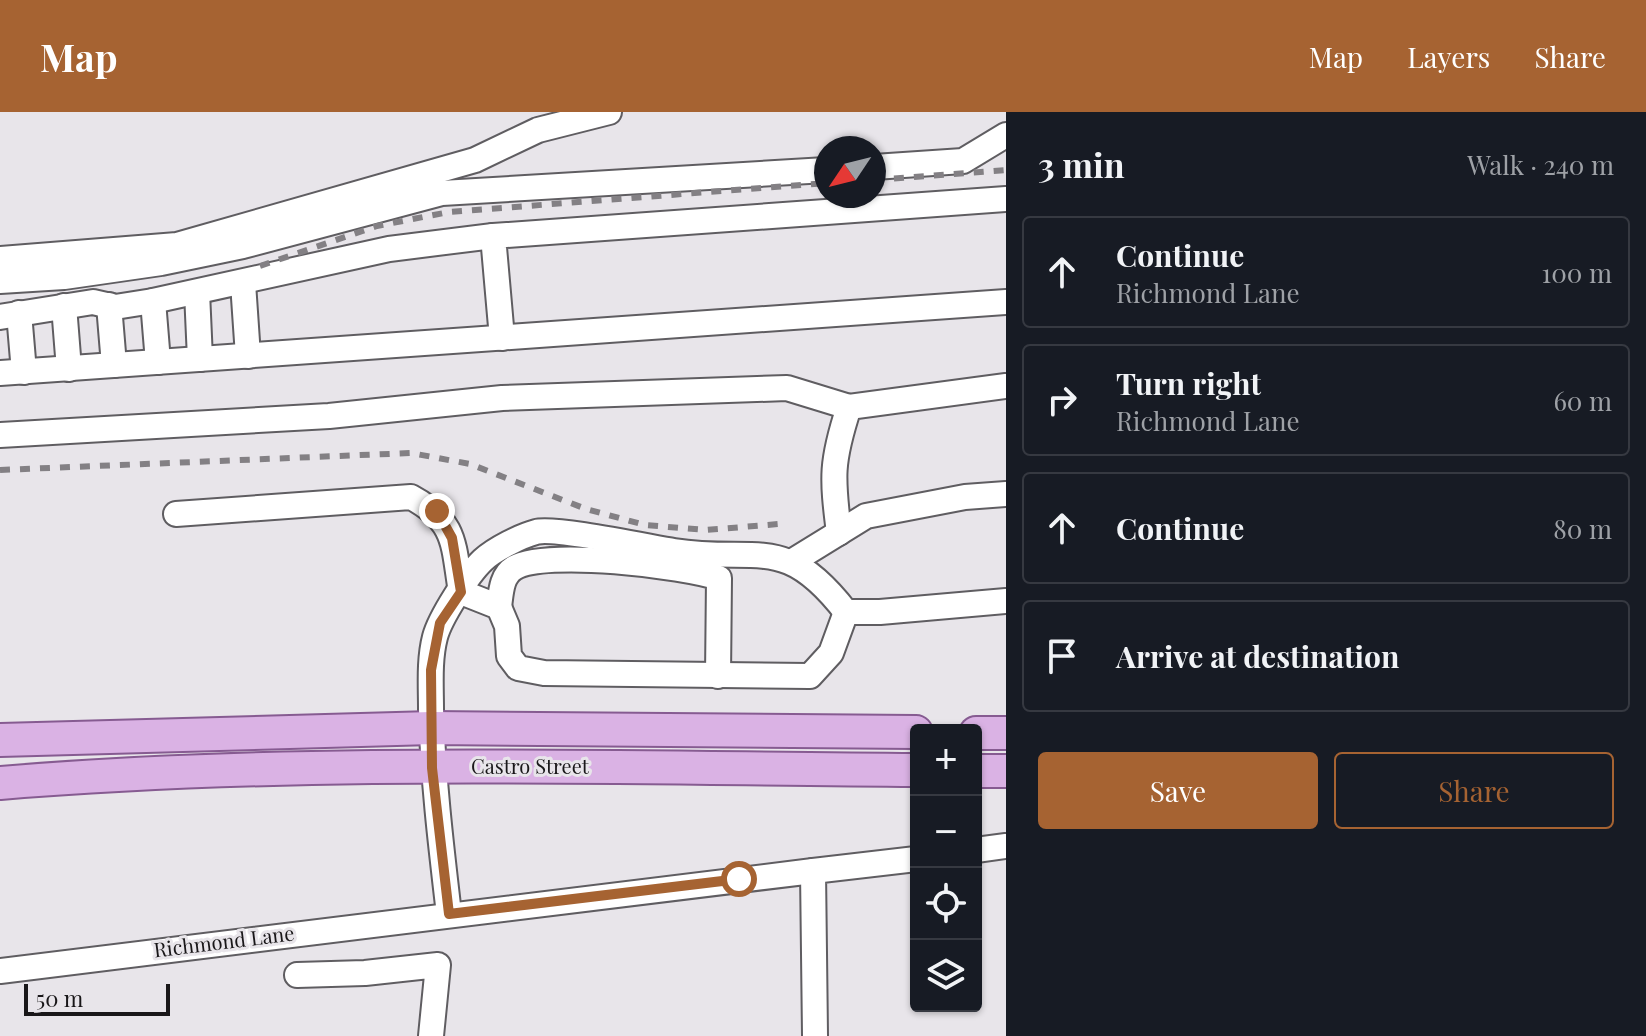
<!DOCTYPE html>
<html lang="en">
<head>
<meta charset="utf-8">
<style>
  :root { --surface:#171b24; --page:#242831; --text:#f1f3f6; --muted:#9ea1a6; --line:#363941; --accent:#a66332 }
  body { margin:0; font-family:"Playfair Display",serif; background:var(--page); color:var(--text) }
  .controls { position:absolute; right:24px; bottom:24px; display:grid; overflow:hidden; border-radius:8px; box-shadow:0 2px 6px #0004 }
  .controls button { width:72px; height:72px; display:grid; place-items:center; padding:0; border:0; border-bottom:2px solid var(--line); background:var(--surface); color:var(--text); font:40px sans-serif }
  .compass { position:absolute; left:814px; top:24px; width:72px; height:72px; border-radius:50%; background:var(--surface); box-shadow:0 2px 6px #0004; rotate:235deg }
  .scale { position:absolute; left:24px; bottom:20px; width:146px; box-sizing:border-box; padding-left:8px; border:4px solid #191719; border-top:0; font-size:22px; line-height:28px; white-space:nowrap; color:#191719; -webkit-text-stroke:6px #e8e5ea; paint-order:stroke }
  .stop { position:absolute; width:24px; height:24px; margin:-18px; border:6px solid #a66332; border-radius:50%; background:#fff }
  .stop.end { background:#a66332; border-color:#fff; box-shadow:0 2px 8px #0008 }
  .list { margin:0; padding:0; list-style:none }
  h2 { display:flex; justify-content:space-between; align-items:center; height:104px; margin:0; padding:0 32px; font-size:34px }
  h2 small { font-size:26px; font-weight:400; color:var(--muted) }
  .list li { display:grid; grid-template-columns:52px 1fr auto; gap:24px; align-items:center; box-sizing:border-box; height:112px; margin:0 16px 16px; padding:0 16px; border:2px solid var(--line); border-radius:8px }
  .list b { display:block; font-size:30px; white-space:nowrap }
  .list p { margin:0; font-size:26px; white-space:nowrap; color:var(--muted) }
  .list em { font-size:26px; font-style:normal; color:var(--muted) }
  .actions { display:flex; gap:16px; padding:24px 32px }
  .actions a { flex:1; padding:18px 0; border:2px solid var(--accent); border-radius:8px; text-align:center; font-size:28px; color:var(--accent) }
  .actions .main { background:var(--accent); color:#fff }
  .icon { flex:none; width:44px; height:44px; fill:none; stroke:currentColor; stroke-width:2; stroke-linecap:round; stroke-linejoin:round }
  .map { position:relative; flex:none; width:1006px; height:924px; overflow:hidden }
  header { display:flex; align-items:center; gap:48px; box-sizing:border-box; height:112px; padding:0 40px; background:var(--accent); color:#fff }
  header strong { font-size:38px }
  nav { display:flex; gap:44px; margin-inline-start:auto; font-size:28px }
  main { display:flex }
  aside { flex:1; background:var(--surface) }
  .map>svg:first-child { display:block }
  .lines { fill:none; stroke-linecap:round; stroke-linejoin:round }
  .minor-casing { stroke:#5f5d61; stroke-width:28 }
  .major-casing { stroke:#865b91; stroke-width:36 }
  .minor { stroke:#fff; stroke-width:24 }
  .major { stroke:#dab2e4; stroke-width:32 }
  .rail { stroke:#838084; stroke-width:6; stroke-dasharray:10 10; stroke-linecap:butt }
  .route { stroke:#a66332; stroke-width:10 }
  .labels { text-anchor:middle; stroke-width:6; stroke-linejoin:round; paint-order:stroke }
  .street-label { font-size:20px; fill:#191719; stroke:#e8e5ea }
</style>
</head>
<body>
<header>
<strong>Map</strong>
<nav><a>Map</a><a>Layers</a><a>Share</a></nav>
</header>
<main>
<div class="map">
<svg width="1006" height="924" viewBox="0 0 1006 924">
  <rect width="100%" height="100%" fill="#e8e5ea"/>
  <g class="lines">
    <defs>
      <g id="minor">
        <path d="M874,55L963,49L1006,23"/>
        <path d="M0,147L177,133L475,48L538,18L609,0"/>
        <path d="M0,169L64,165L161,151L243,134L442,81L826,58"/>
        <path d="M243,171L248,244"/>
        <path d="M197,180L200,247"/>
        <path d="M153,189L158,250"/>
        <path d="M109,193L114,253"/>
        <path d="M64,194L69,257"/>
        <path d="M19,201L24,260"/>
        <path d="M0,205L93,190L115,195L153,189L389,137L493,124"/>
        <path d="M502,226L493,124L1006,87"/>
        <path d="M0,261L1006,190"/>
        <path d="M0,323L329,304L502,286L787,276L849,295"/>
        <path d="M176,402L411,385C457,410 453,432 461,480L499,495L507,514L509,544L518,556L544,561L810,564L831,541L846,500"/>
        <path d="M839,421C832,365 831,350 849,295L1006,274"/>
        <path d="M793,449L866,404L965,385L1006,382"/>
        <path d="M499,495C501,481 501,464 514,456C545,437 684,454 719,466L718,564"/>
        <path d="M976,738L1006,734"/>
        <path d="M449,802C441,734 433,667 431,597C431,574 429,548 435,525C440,506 468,462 483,448C495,437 521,424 536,420C555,415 649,435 674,439C758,452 784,420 846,500H880L1006,489"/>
        <path d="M0,859L813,759"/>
        <path d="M297,863L365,861L438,853L431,924"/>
        <path d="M815,923L813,759L916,747"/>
      </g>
      <g id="major">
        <path d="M976,621H1006"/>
        <path d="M0,628L432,616L916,620"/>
        <path d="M976,659H1006"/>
        <path d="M0,671C304,646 611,656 916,658"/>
      </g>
    </defs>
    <!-- minor casing -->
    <use href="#minor" class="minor-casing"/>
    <!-- major casing -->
    <use href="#major" class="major-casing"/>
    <!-- minor -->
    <use href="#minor" class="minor"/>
    <!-- major -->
    <use href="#major" class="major"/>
    <!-- rail -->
    <g class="rail">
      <path d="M874,68L1006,58"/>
      <path d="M260,154L377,114L449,100L826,71"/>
      <path d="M0,358L411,341L470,352L586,397L645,413L706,418L779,412"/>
    </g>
  </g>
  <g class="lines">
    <!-- route -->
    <path class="route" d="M437,399L452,426L461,480L440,511L431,558L432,656L449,802L739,767"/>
  </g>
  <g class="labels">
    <!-- street labels -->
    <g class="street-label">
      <text x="530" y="662">Castro Street</text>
      <text transform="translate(224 830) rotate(-7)" y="7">Richmond Lane</text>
    </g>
  </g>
</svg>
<div class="controls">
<button>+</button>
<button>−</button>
<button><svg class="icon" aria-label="locate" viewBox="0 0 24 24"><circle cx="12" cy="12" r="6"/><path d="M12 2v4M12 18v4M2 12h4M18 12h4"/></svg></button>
<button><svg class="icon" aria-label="layers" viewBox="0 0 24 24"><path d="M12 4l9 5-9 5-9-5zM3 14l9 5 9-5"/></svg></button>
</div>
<svg class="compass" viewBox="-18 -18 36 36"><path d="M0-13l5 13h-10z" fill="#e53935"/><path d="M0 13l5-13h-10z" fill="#9ea1a6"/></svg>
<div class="scale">50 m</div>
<div class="stop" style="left:739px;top:767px"></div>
<div class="stop end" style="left:437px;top:399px"></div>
</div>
<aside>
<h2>3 min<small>Walk · 240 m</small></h2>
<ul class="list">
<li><svg class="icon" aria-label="ahead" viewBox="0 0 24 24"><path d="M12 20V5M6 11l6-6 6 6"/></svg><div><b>Continue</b><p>Richmond Lane</p></div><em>100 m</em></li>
<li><svg class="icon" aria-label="right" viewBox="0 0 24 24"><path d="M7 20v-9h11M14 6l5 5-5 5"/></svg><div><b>Turn right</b><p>Richmond Lane</p></div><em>60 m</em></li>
<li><svg class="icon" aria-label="ahead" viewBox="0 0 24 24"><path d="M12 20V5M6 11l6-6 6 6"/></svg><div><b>Continue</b></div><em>80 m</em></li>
<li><svg class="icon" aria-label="arrive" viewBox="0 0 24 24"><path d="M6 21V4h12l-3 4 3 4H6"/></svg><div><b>Arrive at destination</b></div></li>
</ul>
<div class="actions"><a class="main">Save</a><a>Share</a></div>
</aside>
</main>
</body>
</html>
